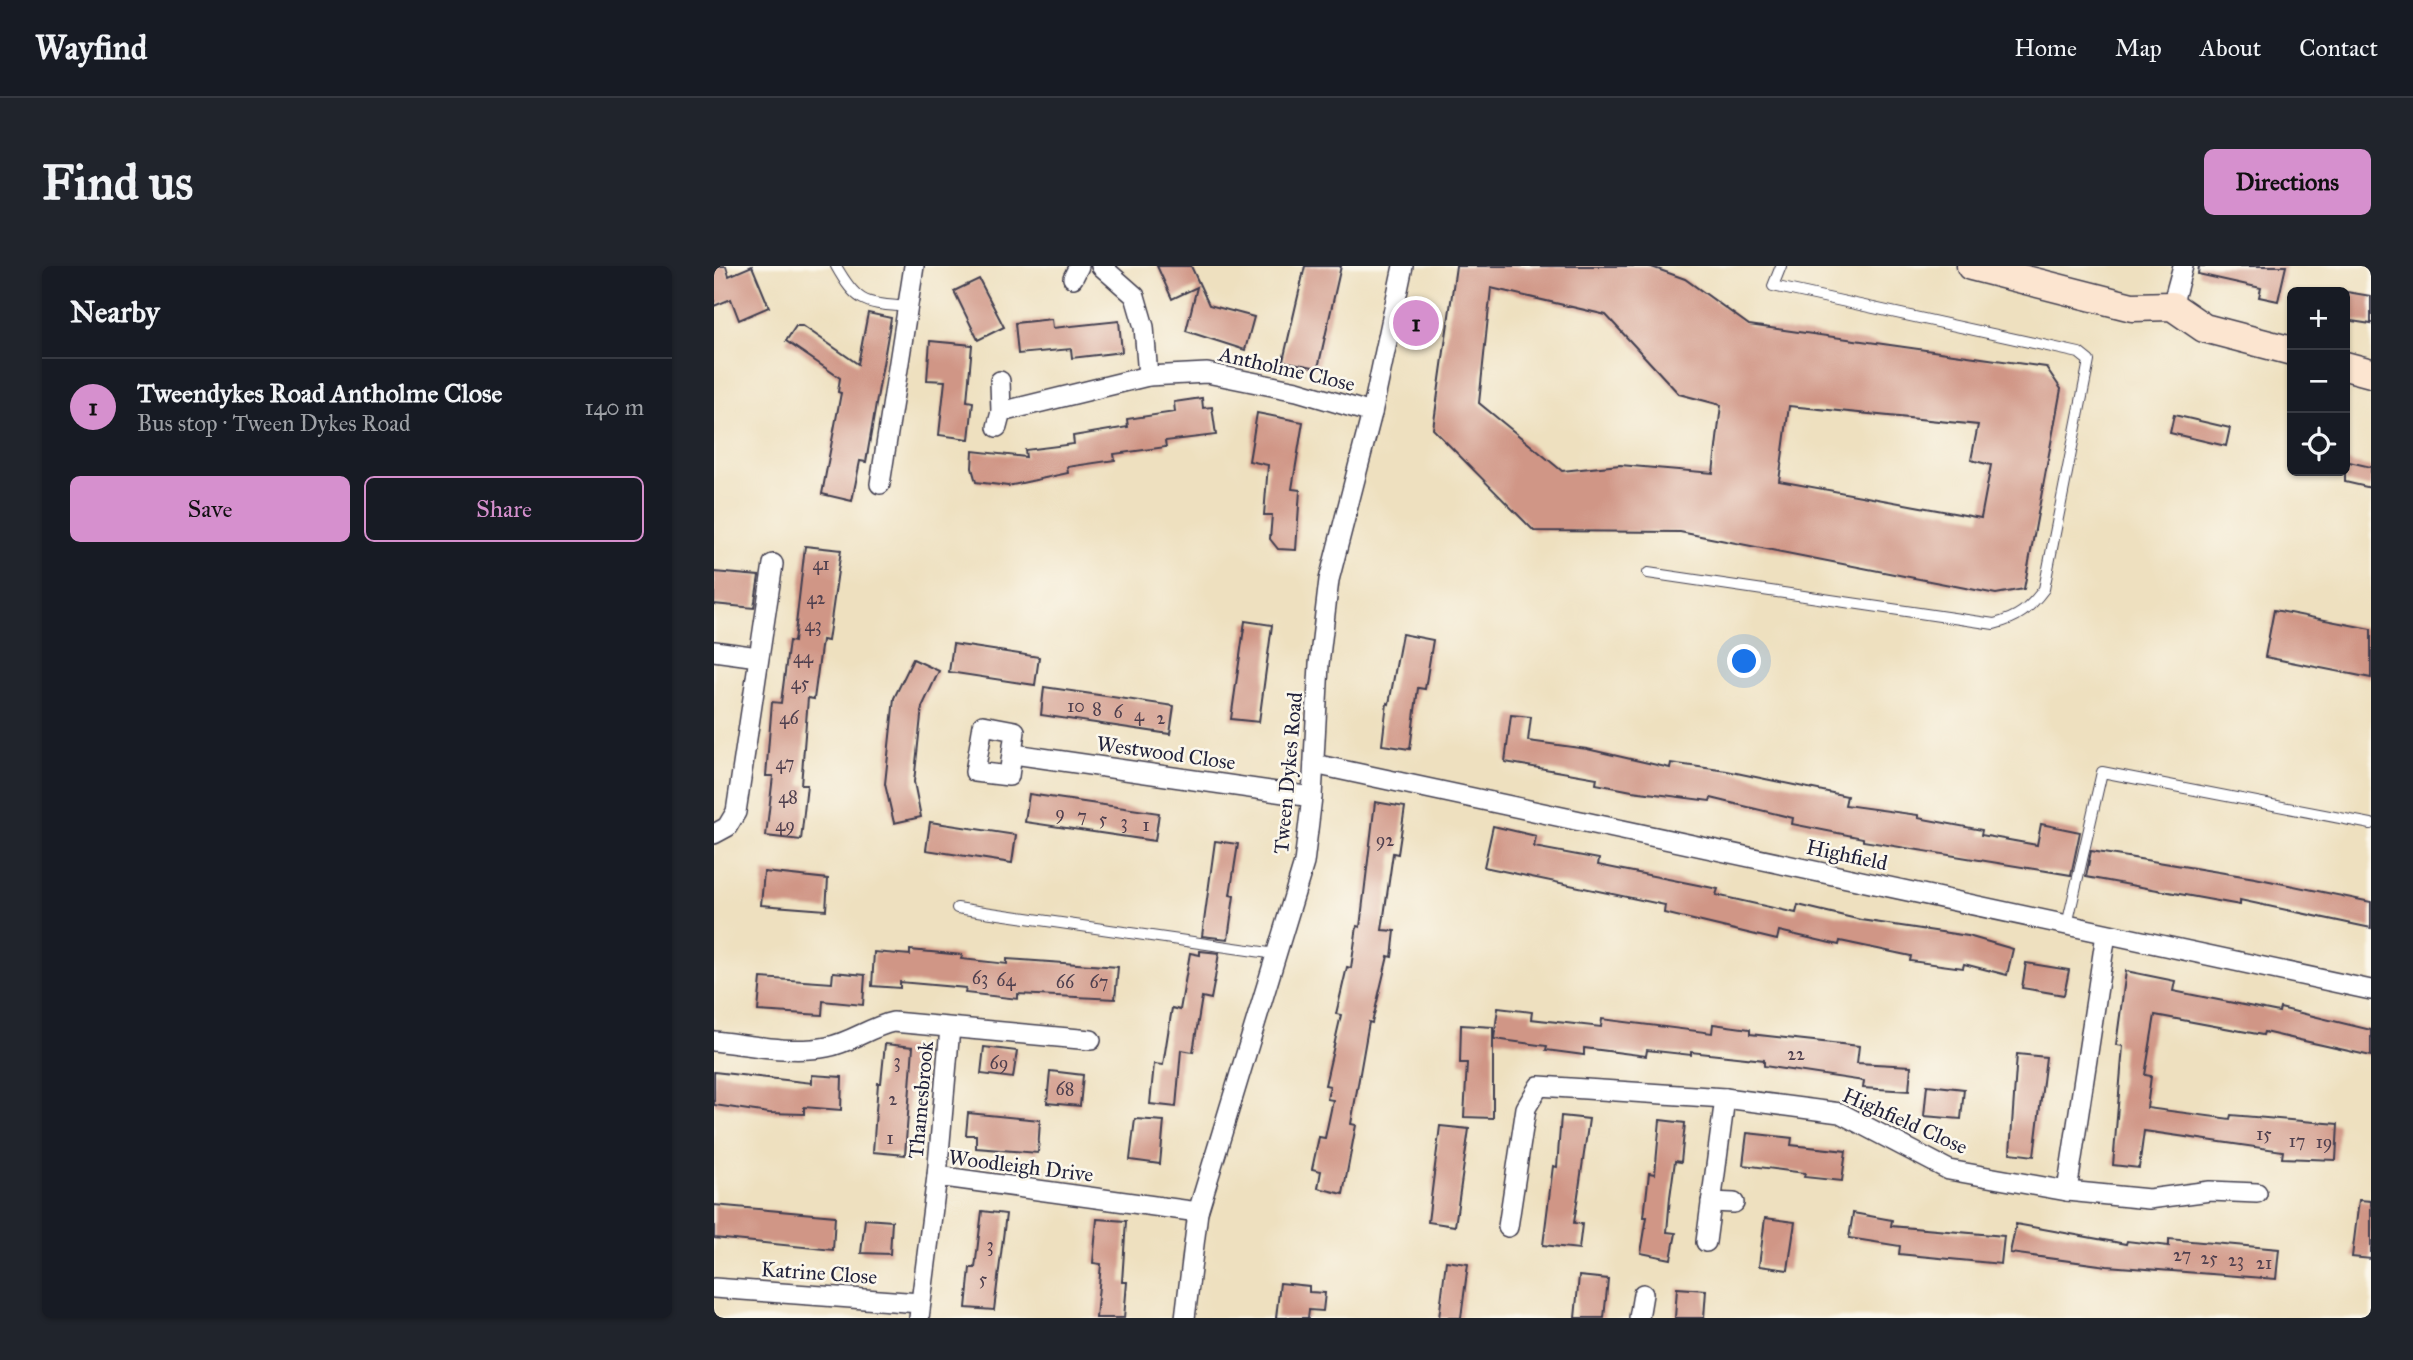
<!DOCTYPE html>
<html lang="en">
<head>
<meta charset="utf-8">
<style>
  :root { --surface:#171b24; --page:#20242c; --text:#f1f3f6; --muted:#9ea1a6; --line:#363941; --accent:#d690ce }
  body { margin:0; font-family:"IM FELL Great Primer",serif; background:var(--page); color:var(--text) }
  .controls { position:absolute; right:21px; top:21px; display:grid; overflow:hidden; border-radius:10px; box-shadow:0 2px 5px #0004 }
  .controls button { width:63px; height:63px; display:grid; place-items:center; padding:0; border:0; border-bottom:2px solid var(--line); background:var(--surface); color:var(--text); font:35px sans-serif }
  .you { position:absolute; left:1031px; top:396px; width:24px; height:24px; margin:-18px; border:5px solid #fff; border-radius:50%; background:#1a73e8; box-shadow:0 0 0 10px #1a73e833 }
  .badge { display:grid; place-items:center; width:46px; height:46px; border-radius:50%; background:var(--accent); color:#111; font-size:23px; font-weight:700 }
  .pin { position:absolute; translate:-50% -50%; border:4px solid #fff; box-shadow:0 2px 7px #0006 }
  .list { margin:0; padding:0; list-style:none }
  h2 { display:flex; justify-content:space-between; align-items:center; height:91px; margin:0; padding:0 28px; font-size:30px }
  h2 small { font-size:23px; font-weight:400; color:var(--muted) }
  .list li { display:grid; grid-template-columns:46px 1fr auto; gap:21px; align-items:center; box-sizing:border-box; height:98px; padding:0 28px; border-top:2px solid var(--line) }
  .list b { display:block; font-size:26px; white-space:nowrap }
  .list p { margin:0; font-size:23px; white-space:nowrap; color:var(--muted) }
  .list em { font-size:23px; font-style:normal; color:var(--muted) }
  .actions { display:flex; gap:14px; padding:21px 28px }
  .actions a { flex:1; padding:16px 0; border:2px solid var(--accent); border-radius:10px; text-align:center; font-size:24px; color:var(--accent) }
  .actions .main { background:var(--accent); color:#111 }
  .icon { flex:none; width:38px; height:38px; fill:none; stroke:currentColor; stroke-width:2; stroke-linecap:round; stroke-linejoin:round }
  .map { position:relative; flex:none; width:1657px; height:1052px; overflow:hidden; border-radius:10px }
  header { display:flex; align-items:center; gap:42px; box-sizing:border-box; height:98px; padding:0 35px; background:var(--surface); border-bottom:2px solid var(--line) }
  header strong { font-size:33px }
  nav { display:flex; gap:38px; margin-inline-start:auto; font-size:24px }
  .intro { display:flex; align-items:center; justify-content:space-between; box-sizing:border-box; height:168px; padding:0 42px }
  h1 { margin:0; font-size:49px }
  .button { padding:18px 32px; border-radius:10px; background:var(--accent); color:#111; font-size:24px; font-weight:700 }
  main { display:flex; gap:42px; padding:0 42px }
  aside { flex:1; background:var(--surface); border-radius:10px; box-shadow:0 2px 5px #0004 }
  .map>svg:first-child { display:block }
  .building { fill:#d09686; fill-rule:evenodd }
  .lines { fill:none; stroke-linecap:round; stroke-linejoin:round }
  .lane-casing { stroke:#413e4f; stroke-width:12 }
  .street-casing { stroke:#413e4f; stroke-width:22 }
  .secondary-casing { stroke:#413e4f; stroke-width:31 }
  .lane { stroke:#fff; stroke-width:10 }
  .street { stroke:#fff; stroke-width:19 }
  .secondary { stroke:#fce5d0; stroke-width:28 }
  .labels { text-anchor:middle; stroke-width:5; stroke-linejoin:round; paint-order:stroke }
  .number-label { font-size:18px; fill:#4e3f4e }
  .street-label { font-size:21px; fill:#22223b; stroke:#fbf7ec }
</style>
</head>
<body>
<header>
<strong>Wayfind</strong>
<nav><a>Home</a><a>Map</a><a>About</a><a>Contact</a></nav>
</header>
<div class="intro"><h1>Find us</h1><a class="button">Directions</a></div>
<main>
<aside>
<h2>Nearby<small></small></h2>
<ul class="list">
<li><span class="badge">1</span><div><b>Tweendykes Road Antholme Close</b><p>Bus stop · Tween Dykes Road</p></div><em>140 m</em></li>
</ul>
<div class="actions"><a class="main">Save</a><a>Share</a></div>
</aside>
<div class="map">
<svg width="1657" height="1052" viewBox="0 0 1657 1052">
  <rect width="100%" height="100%" fill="#fbf7ec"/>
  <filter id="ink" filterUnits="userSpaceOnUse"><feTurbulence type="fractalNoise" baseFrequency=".0143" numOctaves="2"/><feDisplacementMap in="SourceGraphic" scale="14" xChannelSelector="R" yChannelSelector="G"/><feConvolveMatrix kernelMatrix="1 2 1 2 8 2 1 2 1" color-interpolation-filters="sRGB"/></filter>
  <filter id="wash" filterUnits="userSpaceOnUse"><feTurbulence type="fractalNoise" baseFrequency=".00686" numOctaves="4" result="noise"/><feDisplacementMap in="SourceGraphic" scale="28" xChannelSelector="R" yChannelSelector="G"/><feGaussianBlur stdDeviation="1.57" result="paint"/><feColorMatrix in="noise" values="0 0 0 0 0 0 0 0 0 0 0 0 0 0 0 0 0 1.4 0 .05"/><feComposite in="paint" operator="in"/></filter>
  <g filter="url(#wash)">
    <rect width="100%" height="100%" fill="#eee0bf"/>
    <g id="blocks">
      <!-- building -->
      <g class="building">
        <path d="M0,0H12L15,10L38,0L55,41L25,54L17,33L0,40Z"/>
        <path d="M443,0H477L495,39L540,51L531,84L472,65L483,21L458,33Z"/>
        <path d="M591,0H627L604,102L569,95Z"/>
        <path d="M742,0H935L971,13L1035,59L1332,101L1347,123L1310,323L1282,328L966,266L820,265L719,163ZM777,22L892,49L965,128L1007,139L999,207L906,199L848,205L765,137ZM1075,140L1264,159L1257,194L1277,199L1267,252L1065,215Z"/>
        <path d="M1485,0H1572L1564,35L1545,31L1547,22L1484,8Z"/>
        <path d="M265,13L290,61L264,74L240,25Z"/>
        <path d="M1633,26L1657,30V58L1631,54Z"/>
        <path d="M154,47L177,52L152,196L146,195L138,235L108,228L127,127L124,126L126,112L72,75L82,60H89L144,98Z"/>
        <path d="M338,53L339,62L405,55L408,86L358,92L357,83L304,88L301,57Z"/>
        <path d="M216,75L258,79L253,135L259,136L255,173L225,169L231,115L213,114Z"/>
        <path d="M488,132L489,142L498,141L502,169L451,175L452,181L400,188L401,194L353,201L354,207L294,220L262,216L258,202L259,185L312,191L311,184L360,178L359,170L414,161L413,153L461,146L460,136Z"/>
        <path d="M543,147L589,156L578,223L586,224L582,284L564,283L556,273L558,249H550L554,199L535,195Z"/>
        <path d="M1460,149L1516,162L1512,180L1456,167Z"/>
        <path d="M1631,195L1657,201V222L1631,216Z"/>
        <path d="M91,280L127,284L114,375L108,374L100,433L94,432L87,519H93L87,574L52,570L59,510H52L58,436L67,437L75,375L80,376Z"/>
        <path d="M0,306L45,310L40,342L0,338Z"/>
        <path d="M1560,344L1657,363V412L1551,391Z"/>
        <path d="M531,355L558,359L545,456L517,453Z"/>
        <path d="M688,368L719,374L711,423L704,422L696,483L668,479L673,437L675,438Z"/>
        <path d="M239,378L325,391L321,419L235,406Z"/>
        <path d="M199,393L225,405L208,441L200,516L207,551L180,557L171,518L180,432Z"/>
        <path d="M330,421L460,440L456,468L327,449Z"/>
        <path d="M797,449L817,451L814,475L873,483L956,502L957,497L1013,505L1133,530L1131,539L1204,549V552L1268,564L1267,569L1323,579L1327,558L1366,566L1357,609L1149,575V572L1078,558L1079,552L997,532L996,535L918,525L882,518L883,512L791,496Z"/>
        <path d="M315,528L445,547L441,575L311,556Z"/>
        <path d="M661,536L691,541L684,588L679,587L668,664L681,665L678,691L674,690L658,757L655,756L637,858L642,859L629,928L604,922L607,905L598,903L605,871L611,872L619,834L613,833L616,820L611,819L627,749L622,748L633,701L637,702L643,660L646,661Z"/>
        <path d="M216,556L302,569L298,597L212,584Z"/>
        <path d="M779,560L822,570L820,581L885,593L884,599L1004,623L1002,629L1082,647L1084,639L1147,654L1254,670L1299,683L1293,709L1250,698L1249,702L1196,695L1197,690L1126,675L1125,679L1065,665L1063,674L950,647L951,639L770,601Z"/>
        <path d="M501,575L524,578L516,629L520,630L514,673L488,670Z"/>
        <path d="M1377,585L1541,612L1657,636V662L1526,634V639L1372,611Z"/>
        <path d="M50,606L114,613L112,644L47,639Z"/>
        <path d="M196,684L248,689L247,693L293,698V693L404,701L401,733L304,728V733L251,727L252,722L186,716V722L158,720L160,686L196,689Z"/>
        <path d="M486,685L505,687L501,712L497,733L488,731L479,786L467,784L462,841L436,838L440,798L449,799L458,742L466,744L476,687L486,689Z"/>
        <path d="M1312,697L1355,704L1350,729L1308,722Z"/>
        <path d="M1412,705L1461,715L1459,725L1565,746L1566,742L1657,764V790L1550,766L1549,769L1441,749L1431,809L1437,810L1433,842L1516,853L1517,849L1624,858L1622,894L1568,892L1569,885L1430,865L1425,902L1399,899L1409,780L1402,779Z"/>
        <path d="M119,706L151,709L149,739L109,735L108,749L44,745L47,712L118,717Z"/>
        <path d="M784,742L818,746L817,753L887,761L888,753L998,767L999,758L1036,763V768L1145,780L1143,797L1197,800L1195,825L1149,822L1150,815L1050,800V794L977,786V789L933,784L932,790L870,782V789L832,784L833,780L780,773Z"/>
        <path d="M747,759L779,761V852L750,851L753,797H746Z"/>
        <path d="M171,778L199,781L191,889L159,886L164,817H167Z"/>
        <path d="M270,781L303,785L299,812L267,808Z"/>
        <path d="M1303,788L1332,791L1320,890L1296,887Z"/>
        <path d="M336,805L369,809L366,840L333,837Z"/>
        <path d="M0,806L98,817V809L128,811L127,844L90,841V848L55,847L0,839Z"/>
        <path d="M1213,819L1250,823L1247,853L1210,850Z"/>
        <path d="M254,847L326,854L324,887L262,882V869H252Z"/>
        <path d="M847,850L875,853L860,957L868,958L865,983L829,979L839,900L843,901Z"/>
        <path d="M421,853L450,855L446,898L416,894Z"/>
        <path d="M946,854L971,857L967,896L961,895L956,931L953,966L962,967L957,993L927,987L933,951H930L935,907L941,908Z"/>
        <path d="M726,860L755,863L741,960L714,956Z"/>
        <path d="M1033,867L1078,872L1077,879L1132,885L1128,915L1090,911L1091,907L1029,899Z"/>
        <path d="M1645,934L1657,935V993L1638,991Z"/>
        <path d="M0,939L121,950L119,984L0,972Z"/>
        <path d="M268,945L292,948L280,1044L252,1042L256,1002H261Z"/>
        <path d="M1139,947L1178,954L1177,960L1290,970L1287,998L1185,988L1186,980L1135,972Z"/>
        <path d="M1051,952L1081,956L1074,1004L1045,1000Z"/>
        <path d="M151,953L178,955L176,988L147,987Z"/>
        <path d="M383,953L412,955L408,1016H413L410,1052H382L387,998L379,997Z"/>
        <path d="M1302,958L1412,978L1413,975L1455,980V973L1565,983L1562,1013L1393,1000L1296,987Z"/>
        <path d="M732,995L754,998L747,1052H725Z"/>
        <path d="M865,1010L894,1013L890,1052H861Z"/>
        <path d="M566,1017L595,1020V1026L611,1027L609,1045L595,1044L594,1052H562Z"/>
        <path d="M963,1022L992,1024L990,1052H961Z"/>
      </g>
    </g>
  </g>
  <g filter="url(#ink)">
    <use href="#blocks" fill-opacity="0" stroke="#413e4f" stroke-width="2"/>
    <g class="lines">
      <defs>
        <g id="lane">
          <path d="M122,0C144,39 151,37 194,41"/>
          <path d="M934,307L1280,358C1304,352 1315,343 1330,323L1375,95L1365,87L1059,20L1067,0"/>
          <path d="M243,642L562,688"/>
          <path d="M1353,659L1388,506L1657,558"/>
        </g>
        <g id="street">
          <path d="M387,0L421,30L430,61L434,110"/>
          <path d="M359,12L365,0"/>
          <path d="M1458,40L1469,0"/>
          <path d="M287,146L434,110L493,107L583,125L658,147"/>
          <path d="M283,161L287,146L286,115"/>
          <path d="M166,218L200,0"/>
          <path d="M0,385L44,391"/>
          <path d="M269,459L301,465L295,510L261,506Z"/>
          <path d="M300,488L598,531"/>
          <path d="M600,498L1657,724"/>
          <path d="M0,568L13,561L22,546L59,298"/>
          <path d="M0,775C36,779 77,788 113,781C136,777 156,761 179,756L377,774"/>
          <path d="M223,910L236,762"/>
          <path d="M1353,925L1392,668"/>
          <path d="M997,936L1020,937"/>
          <path d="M794,961L812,842L825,820L1011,832L1126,847L1235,904L1353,925L1435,933L1496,925L1543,927"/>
          <path d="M992,976L1011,832"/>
          <path d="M0,1022L206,1037"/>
          <path d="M205,1052L223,910L484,946"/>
          <path d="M471,1052L484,946L590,597L598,531L605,398L615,314L658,147L689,0"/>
          <path d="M925,1052L929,1028"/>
        </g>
        <g id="secondary">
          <path d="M1257,0L1418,41L1458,40L1490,62L1578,85"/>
          <path d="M1631,100L1657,107"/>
        </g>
      </defs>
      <!-- lane casing -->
      <use href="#lane" class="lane-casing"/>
      <!-- street casing -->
      <use href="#street" class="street-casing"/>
      <!-- secondary casing -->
      <use href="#secondary" class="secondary-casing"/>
      <!-- lane -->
      <use href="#lane" class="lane"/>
      <!-- street -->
      <use href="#street" class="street"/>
      <!-- secondary -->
      <use href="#secondary" class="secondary"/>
    </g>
  </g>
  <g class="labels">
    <!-- number labels -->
    <g class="number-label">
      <text x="107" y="304">41</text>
      <text x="102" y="338">42</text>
      <text x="99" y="365">43</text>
      <text x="89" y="397">44</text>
      <text x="86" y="423">45</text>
      <text x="362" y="446">10</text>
      <text x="383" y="449">8</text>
      <text x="404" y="452">6</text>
      <text x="425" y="455">4</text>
      <text x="75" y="458">46</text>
      <text x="447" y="458">2</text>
      <text x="71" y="503">47</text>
      <text x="74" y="537">48</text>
      <text x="346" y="553">9</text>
      <text x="368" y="556">7</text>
      <text x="389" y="559">5</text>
      <text x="410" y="562">3</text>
      <text x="71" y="565">49</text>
      <text x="432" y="565">1</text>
      <text x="671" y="580">92</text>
      <text x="266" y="718">63</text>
      <text x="292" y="720">64</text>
      <text x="351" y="722">66</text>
      <text x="385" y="722">67</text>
      <text x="1082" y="794">22</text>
      <text x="183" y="801">3</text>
      <text x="285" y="803">69</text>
      <text x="351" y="829">68</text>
      <text x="179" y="839">2</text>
      <text x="1550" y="874">15</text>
      <text x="176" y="878">1</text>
      <text x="1583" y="881">17</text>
      <text x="1610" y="882">19</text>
      <text x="276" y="985">3</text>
      <text x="1468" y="995">27</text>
      <text x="1495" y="998">25</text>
      <text x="1522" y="1000">23</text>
      <text x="1550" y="1003">21</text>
      <text x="269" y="1019">5</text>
    </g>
    <!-- street labels -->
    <g class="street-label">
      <text transform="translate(573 103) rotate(13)" y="7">Antholme Close</text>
      <text transform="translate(452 487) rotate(8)" y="7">Westwood Close</text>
      <text transform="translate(574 507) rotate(-85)" y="7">Tween Dykes Road</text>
      <text transform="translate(1133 589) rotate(12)" y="7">Highfield</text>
      <text transform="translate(207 834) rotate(-85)" y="7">Thamesbrook</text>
      <text transform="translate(1191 855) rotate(24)" y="7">Highfield Close</text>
      <text transform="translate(307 900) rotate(7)" y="7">Woodleigh Drive</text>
      <text transform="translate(105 1007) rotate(4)" y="7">Katrine Close</text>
    </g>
  </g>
</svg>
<div class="controls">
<button>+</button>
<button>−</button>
<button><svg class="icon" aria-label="locate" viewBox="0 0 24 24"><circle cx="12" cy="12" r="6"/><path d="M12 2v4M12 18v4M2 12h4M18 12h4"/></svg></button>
</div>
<div class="you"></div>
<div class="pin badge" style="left:702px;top:57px">1</div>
</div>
</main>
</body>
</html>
